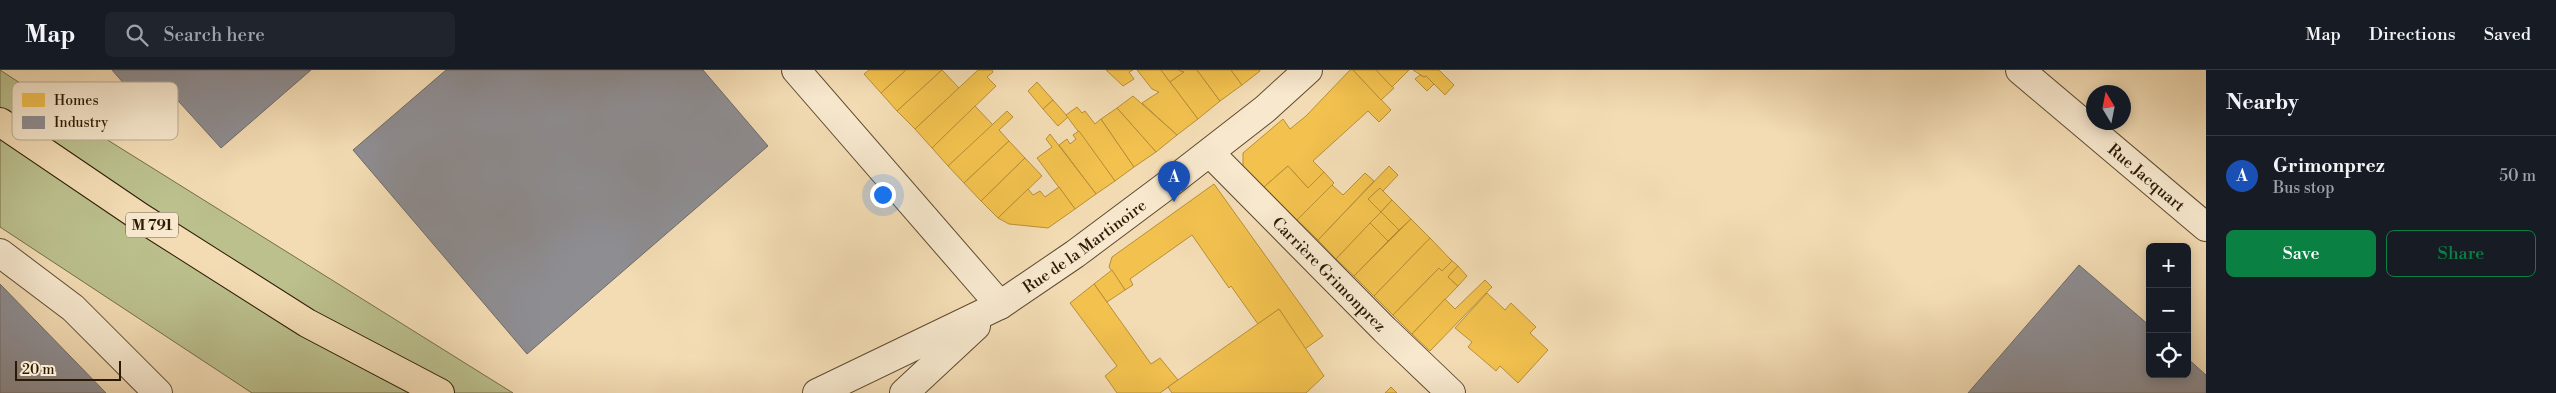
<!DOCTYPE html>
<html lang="en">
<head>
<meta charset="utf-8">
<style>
  :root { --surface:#171b24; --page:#20242c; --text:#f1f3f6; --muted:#9ea1a6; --line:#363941; --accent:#0b8043 }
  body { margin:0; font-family:"Libre Bodoni",serif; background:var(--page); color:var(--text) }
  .controls { position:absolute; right:15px; bottom:15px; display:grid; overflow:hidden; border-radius:8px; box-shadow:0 2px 12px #0003 }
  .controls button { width:45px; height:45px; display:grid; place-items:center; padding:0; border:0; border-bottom:1px solid var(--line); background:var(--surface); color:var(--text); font:25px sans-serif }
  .compass { position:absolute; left:2086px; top:15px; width:45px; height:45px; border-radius:50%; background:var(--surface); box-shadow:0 2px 12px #0003; rotate:350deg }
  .scale { position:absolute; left:15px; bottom:12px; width:106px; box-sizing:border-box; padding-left:5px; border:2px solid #2c1a04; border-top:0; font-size:14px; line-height:18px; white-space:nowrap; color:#2c1a04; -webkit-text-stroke:4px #f7e8ce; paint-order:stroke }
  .you { position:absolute; left:882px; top:124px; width:18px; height:18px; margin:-12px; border:4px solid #fff; border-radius:50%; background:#1a73e8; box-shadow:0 0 0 8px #1a73e833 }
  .badge { display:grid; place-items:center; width:32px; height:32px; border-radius:50%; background:var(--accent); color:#fff; font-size:16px; font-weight:700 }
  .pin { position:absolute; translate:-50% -41px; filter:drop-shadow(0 1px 2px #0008) }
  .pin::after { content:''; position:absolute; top:26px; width:18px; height:15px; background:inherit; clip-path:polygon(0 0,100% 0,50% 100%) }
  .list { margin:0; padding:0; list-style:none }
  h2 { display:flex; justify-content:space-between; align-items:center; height:65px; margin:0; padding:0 20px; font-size:21px }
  h2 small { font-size:16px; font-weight:400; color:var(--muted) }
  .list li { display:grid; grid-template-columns:32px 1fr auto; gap:15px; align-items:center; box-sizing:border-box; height:80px; padding:0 20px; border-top:1px solid var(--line) }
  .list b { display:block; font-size:19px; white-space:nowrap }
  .list p { margin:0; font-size:16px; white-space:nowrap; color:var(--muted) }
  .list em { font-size:16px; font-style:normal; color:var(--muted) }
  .actions { display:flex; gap:10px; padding:15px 20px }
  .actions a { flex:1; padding:11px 0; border:1px solid var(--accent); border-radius:8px; text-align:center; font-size:18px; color:var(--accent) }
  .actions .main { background:var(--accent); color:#fff }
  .icon { flex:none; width:28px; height:28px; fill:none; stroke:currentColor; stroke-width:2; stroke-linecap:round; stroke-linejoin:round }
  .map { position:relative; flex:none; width:2206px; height:323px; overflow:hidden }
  header { display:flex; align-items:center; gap:30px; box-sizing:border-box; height:70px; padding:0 25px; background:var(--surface); border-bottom:1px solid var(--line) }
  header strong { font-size:24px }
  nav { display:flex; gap:28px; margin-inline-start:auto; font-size:18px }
  .search { width:350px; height:45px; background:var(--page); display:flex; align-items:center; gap:12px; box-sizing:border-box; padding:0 18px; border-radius:8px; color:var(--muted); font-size:19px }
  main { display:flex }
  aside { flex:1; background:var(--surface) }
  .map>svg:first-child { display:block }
  .green { fill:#bbc08d; stroke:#746d48 }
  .homes { fill:#f2c14e; stroke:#b78f38 }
  .industry { fill:#8d8d92; stroke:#706a67 }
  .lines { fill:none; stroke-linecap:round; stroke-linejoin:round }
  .minor-casing { stroke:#5e4a30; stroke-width:30 }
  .major-casing { stroke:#2c1a04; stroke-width:30 }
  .minor { stroke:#f7e8ce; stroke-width:28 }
  .major { stroke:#f3dcb4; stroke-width:28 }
  .labels { text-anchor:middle; stroke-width:5; stroke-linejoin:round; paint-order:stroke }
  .shield { fill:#f7e8ce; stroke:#695841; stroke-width:1 }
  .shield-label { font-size:15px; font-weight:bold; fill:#2c1a04 }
  .street-label { font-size:16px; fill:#2c1a04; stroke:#f7e8ce }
  .key { fill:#f7e8ce; stroke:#baaa91; stroke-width:1 }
  .key-label { font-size:14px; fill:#2c1a04 }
</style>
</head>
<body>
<header>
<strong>Map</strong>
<div class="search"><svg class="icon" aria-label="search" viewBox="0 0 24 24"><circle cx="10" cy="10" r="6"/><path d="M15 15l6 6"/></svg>Search here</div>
<nav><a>Map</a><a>Directions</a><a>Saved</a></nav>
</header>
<main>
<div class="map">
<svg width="2206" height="323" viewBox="0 0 2206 323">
  <rect width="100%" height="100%" fill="#f3dcb4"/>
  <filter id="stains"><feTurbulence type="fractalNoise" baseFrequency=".004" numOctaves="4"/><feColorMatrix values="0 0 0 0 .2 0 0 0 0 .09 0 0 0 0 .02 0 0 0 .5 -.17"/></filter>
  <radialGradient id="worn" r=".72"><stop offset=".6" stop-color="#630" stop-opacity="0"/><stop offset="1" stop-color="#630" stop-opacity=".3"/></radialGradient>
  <!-- green -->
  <path class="green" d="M0,0L106,69L513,323H252L0,157Z"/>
  <!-- homes -->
  <g class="homes">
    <path d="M869,0H906L881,23L864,4Z"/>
    <path d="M906,0H942L897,41L881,23Z"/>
    <path d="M942,0L959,18L915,59L897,41Z"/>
    <path d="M978,0H992L993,2L987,7L996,16L932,78L915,59Z"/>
    <path d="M1106,0H1133L1129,2L1134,9L1123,16Z"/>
    <path d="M1137,0H1161L1198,49L1177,65L1142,33L1159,22L1152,19Z"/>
    <path d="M1161,0H1178L1184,2L1170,12Z"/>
    <path d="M1178,0H1197L1220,31L1198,49L1170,12L1184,2Z"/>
    <path d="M1197,0H1231L1242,15L1220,31Z"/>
    <path d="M1231,0H1260V1L1242,15Z"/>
    <path d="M1350,0H1353L1391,40L1379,52L1368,41L1313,91L1324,102L1308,118L1288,96L1264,117L1243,96V83L1283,49L1290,59L1306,46Z"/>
    <path d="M1353,0H1376L1394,18L1381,30Z"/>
    <path d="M1376,0H1409L1392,17Z"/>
    <path d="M1413,0H1439L1454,15L1445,25L1426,6L1424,7Z"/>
    <path d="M1420,5L1424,7L1426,6L1434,14L1427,21L1415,9Z"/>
    <path d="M1037,12L1053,30L1043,39L1028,21Z"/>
    <path d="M1133,26L1177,65L1156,82L1117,38Z"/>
    <path d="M1053,30L1068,47L1058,56L1043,39Z"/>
    <path d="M975,36L993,55L948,96L932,78Z"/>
    <path d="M1077,37L1082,43L1085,41L1095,54L1101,49L1134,97L1115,111L1066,45Z"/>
    <path d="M1117,38L1156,82L1134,97L1101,49Z"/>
    <path d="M1007,41L1013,47L999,60L1009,71L964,113L948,96Z"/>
    <path d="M1079,61L1115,111L1096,124L1059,75L1067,69L1070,74L1076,69L1073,65Z"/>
    <path d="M1050,64L1096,124L1075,139L1037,88L1052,77L1046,69Z"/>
    <path d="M1009,71L1025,88L981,131L964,113Z"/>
    <path d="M1025,88L1042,106L998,148L981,131Z"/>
    <path d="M1288,96L1308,118L1324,102L1334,113L1297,150L1264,117Z"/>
    <path d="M1389,96L1398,105L1383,121L1380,118L1368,129L1381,142L1336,189L1318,170Z"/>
    <path d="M1365,103L1374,111L1318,170L1297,150L1332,115L1343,125Z"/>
    <path d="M1214,114L1323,266L1305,279L1279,239L1258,254L1231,216L1229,218L1192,165L1130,209L1133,215L1125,220L1109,197L1112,187Z"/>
    <path d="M1059,117L1075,139L1048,158L1009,154L998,148L1028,119L1033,125L1040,121L1045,127Z"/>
    <path d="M1380,118L1392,130L1381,142L1368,129Z"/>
    <path d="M1392,130L1411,149L1399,160L1381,142Z"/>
    <path d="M1381,142L1399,160L1388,171L1370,153Z"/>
    <path d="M1411,149L1430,168L1374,226L1354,206Z"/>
    <path d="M1370,153L1388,171L1354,206L1336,189Z"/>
    <path d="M1430,168L1452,191L1442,201L1439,198L1393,245L1374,226Z"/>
    <path d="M1449,188L1458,196L1448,207L1458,216L1412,264L1393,245L1439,198L1442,201L1452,191Z"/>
    <path d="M1458,196L1467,206L1458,216L1448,207Z"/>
    <path d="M1112,200L1125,220L1107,232L1094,214Z"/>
    <path d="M1485,210L1492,217L1430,281L1412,264L1445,229L1455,239Z"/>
    <path d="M1094,214L1151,294L1160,288L1178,310L1160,323H1117L1105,306L1117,296L1070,233Z"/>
    <path d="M1487,223L1505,240L1511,233L1536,257L1530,263L1548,280L1518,313L1500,296L1496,301L1468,277L1472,272L1455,258Z"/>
    <path d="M1279,239L1324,306L1306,323H1172L1168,317Z"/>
    <path d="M1391,317L1397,323H1385Z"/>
  </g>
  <!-- industry -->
  <g class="industry">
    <path d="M112,0H311L221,78L161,12L140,32Z"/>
    <path d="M446,0H703L768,76L527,284L353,80Z"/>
    <path d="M2079,195L2150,256V304H2187V288L2206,305V323H1968Z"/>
    <path d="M0,214L106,323H0Z"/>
  </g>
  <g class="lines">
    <defs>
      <g id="minor">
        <path d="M796,0L1000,235"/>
        <path id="s1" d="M2020,0L2206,157"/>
        <path id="s2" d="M1210,83L1385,260L1451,323"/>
        <path d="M0,183L73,238L158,323"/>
        <path id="s3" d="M817,323L1000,235L1075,184L1166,116L1265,39L1308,0"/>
        <path d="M904,323L976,256"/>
      </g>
      <path id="major" d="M0,52L140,147L307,253L440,323"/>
    </defs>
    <!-- minor casing -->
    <use href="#minor" class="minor-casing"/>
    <!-- major casing -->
    <use href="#major" class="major-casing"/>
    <!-- minor -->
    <use href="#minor" class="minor"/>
    <!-- major -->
    <use href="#major" class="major"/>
  </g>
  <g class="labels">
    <!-- shield labels -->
    <rect class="shield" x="126" y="142.5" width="52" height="25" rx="4"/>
    <g class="shield-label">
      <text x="152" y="160">M 791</text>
    </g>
    <!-- street labels -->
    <g class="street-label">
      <text dy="6" stroke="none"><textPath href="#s1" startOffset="166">Rue Jacquart</textPath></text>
      <text dy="6" stroke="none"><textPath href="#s3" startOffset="306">Rue de la Martinoire</textPath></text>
      <text dy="6" stroke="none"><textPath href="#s2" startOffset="170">Carrière Grimonprez</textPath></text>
    </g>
  </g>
  <!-- legend -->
  <rect x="12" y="12" width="166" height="58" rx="8" class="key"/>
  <rect x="22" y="23" width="23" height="14" fill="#f2c14e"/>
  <rect x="22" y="46" width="23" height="13" fill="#8d8d92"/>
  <g class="key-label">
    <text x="54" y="35">Homes</text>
    <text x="54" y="57">Industry</text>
  </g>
  <rect width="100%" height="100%" filter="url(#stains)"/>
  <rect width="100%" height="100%" fill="url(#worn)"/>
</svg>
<div class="controls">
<button>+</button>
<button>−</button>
<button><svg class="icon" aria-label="locate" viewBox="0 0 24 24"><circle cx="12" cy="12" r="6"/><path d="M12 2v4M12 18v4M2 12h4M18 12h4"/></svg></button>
</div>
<svg class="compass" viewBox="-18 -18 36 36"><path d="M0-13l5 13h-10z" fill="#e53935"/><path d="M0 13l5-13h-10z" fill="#9ea1a6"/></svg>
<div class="scale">20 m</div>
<div class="you"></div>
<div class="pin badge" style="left:1174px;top:132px;background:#1a4fb4">A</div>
</div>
<aside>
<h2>Nearby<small></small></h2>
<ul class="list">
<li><span class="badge" style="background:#1a4fb4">A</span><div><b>Grimonprez</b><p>Bus stop</p></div><em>50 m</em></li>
</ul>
<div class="actions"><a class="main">Save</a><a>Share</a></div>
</aside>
</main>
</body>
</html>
